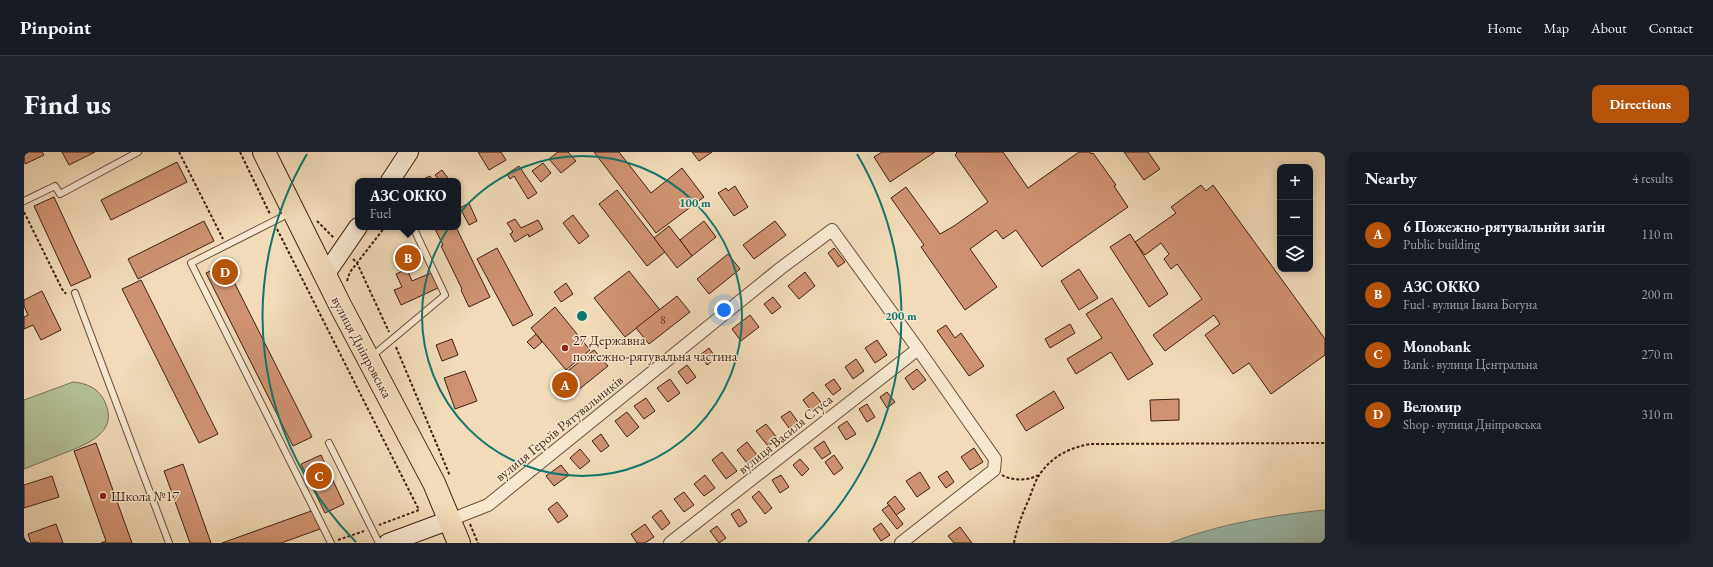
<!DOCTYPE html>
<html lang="en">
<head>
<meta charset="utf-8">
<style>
  :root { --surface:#171b24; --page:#20242c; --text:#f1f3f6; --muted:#9ea1a6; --line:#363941; --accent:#b45309 }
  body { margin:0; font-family:"EB Garamond",serif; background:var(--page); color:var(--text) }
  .controls { position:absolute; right:12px; top:12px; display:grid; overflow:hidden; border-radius:8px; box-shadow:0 2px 10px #0003 }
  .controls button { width:36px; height:36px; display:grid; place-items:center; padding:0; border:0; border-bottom:1px solid var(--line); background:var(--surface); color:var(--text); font:20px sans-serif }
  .you { position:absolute; left:700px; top:158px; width:14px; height:14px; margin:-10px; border:3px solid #fff; border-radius:50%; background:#1a73e8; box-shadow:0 0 0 6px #1a73e833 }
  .badge { display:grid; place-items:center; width:26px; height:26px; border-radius:50%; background:var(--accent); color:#fff; font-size:13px; font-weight:700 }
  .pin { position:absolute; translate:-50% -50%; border:2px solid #fff; box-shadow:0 1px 4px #0006 }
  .popup { position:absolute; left:331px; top:26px; width:106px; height:52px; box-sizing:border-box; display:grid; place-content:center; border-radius:8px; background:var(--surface); filter:drop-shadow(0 1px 3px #0005); font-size:13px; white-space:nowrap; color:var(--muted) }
  .popup b { font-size:15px; color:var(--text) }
  .popup::after { content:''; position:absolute; left:50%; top:100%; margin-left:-8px; border:8px solid transparent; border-top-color:var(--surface) }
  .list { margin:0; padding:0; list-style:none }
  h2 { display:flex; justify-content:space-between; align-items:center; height:52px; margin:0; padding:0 16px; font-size:17px }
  h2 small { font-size:13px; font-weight:400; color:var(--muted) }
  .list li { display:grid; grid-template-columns:26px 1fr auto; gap:12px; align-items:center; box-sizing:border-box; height:60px; padding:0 16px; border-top:1px solid var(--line) }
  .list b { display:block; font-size:15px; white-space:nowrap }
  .list p { margin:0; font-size:13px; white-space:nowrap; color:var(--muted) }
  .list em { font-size:13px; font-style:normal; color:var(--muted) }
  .icon { flex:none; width:22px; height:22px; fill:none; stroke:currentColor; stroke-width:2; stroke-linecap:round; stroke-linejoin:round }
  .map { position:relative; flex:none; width:1301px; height:391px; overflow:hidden; border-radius:8px }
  header { display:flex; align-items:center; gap:24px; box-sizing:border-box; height:56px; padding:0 20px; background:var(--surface); border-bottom:1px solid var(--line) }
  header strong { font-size:19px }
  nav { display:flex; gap:22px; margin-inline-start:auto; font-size:14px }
  .intro { display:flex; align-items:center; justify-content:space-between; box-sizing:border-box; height:96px; padding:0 24px }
  h1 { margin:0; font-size:28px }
  .button { padding:10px 18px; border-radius:8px; background:var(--accent); color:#fff; font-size:14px; font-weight:700 }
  main { display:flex; gap:24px; padding:0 24px }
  aside { flex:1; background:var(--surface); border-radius:8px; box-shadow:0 2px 10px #0003 }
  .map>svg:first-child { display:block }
  .green { fill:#b3c194; stroke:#7a7054 }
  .water { fill:#9bbbb1; stroke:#777d72 }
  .building { fill:#d09371; stroke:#401f13 }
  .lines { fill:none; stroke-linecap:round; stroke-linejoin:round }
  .lane-casing { stroke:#6c4e3c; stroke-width:8 }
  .street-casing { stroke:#6c4e3c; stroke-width:14 }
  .secondary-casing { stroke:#401f13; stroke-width:20 }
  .highway-casing { stroke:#401f13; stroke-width:24 }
  .path { stroke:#401f13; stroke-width:2; stroke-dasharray:3 2; stroke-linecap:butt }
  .lane { stroke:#f6e8d1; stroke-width:6 }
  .street { stroke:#f6e8d1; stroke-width:12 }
  .secondary { stroke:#f6e8d1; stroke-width:18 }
  .highway { stroke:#f1dbb8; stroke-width:22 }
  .ring { fill:none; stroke:#0f766e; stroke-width:2 }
  .poi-dot { fill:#8f2418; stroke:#f6e8d1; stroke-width:1.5 }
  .labels { text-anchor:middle; stroke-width:3; stroke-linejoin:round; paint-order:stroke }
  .number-label { font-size:12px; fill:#643c2a }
  .poi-label { font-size:14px; fill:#401f13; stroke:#f6e8d1; text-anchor:start }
  .street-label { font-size:14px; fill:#401f13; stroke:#f6e8d1 }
  .centre { fill:#0f766e; stroke:#f6e8d1; stroke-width:2 }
  .ring-label { font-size:12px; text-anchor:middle; font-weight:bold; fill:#0f766e; stroke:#f6e8d1; stroke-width:3; stroke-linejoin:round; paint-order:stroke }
</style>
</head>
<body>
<header>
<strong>Pinpoint</strong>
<nav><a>Home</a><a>Map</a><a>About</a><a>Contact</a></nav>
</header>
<div class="intro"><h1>Find us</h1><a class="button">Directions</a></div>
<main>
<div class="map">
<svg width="1301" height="391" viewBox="0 0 1301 391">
  <rect width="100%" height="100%" fill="#f1dbb8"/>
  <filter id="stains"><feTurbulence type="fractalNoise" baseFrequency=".005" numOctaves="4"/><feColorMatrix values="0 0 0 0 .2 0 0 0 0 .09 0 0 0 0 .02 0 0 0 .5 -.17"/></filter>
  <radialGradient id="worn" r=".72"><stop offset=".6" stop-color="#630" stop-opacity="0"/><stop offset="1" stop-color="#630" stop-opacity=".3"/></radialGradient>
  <!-- green -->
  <path class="green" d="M49,230C62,231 74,236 80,248C97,281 61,293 38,302C25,307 13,312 0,317V248Z"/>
  <!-- water -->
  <path class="water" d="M1301,358V391H1146C1195,372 1249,363 1301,358Z"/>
  <!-- building -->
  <g class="building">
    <path d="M0,0H18L20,3L1,12Z"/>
    <path d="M38,0H71L45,13Z"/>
    <path d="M454,0H477L482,8L465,18Z"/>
    <path d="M534,0H544L552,9L537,21L525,7Z"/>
    <path d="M570,0H595L627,41L658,16L680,45L632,81Z"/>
    <path d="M668,0H688L675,9Z"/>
    <path d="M858,0H911L866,30L850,5Z"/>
    <path d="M932,0H979L1004,36L1055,0H1066L1067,2L1069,1L1092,33L1090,34L1104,55L1018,115L992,78L979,87L972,78L946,97L973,135L941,158L897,95L900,93L867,46L882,35L916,82L930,74L964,50L931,3L933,1Z"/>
    <path d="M1100,0H1124L1136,17L1120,28Z"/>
    <path d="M153,10L163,30L87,68L77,48Z"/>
    <path d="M519,11L527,21L517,30L508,19Z"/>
    <path d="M495,14L513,41L504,47L490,24L486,27L483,22Z"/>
    <path d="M418,18L426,29H416L411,23Z"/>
    <path d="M406,24L409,29H395Z"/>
    <path d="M1177,33L1182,39L1189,33L1301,187V203L1247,242L1225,211L1209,222L1181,183L1196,172L1190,163L1141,199L1129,183L1178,147L1153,112L1147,117L1140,107L1145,102L1137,91L1121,103L1111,90L1152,61L1147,55Z"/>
    <path d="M711,34L724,55L710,64L694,41L702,36L704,39Z"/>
    <path d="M593,38L641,100L623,114L575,52Z"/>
    <path d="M30,45L67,125L47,134L10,54Z"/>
    <path d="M445,51L453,69L445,73L436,56Z"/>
    <path d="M549,63L565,84L555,92L539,71Z"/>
    <path d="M491,67L497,76L514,68L519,77L505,85L504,82L491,90L486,82L489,80L483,71Z"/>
    <path d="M180,69L190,89L114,127L104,107Z"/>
    <path d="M680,69L692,85L668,104L656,88Z"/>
    <path d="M751,69L762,83L730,107L719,93Z"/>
    <path d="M645,74L668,104L653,116L630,86Z"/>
    <path d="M410,75H432L466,145L445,155L437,138L438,137L417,94L419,93Z"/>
    <path d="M1106,82L1144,142L1125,155L1086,95Z"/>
    <path d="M473,96L509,163L489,174L453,107Z"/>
    <path d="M810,96L821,110L814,115L804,101Z"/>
    <path d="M704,102L716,117L685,142L673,127Z"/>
    <path d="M201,112L288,285L269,294L182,121Z"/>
    <path d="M383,117L388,129L407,121L414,136L377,153L370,138L378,135L372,122Z"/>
    <path d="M1055,117L1074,146L1055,158L1037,129Z"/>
    <path d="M605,119L636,158L601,185L570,146Z"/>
    <path d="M781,120L791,134L775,147L764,134Z"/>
    <path d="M117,128L194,282L175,291L98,137Z"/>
    <path d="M542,131L549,142L537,150L530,140Z"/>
    <path d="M18,139L37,178L17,188L9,173L0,177V165L4,163L0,154V148Z"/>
    <path d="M653,144L666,160L625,192L612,176Z"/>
    <path d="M749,145L757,155L748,162L740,152Z"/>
    <path d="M1088,146L1129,212L1104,228L1087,200L1052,222L1043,207L1078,186L1062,162Z"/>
    <path d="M531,155L566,198L542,218L507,176Z"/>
    <path d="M726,163L735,175L717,189L708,177Z"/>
    <path d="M1046,172L1051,181L1026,196L1021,187Z"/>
    <path d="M922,173L931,186L937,181L960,214L945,224L913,179Z"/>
    <path d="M512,182L518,190L510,197L503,190Z"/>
    <path d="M428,187L434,203L418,209L412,193Z"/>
    <path d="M853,188L863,203L851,211L841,196Z"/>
    <path d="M685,196L692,206L683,213L676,203Z"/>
    <path d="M570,198L584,214L543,247L530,230Z"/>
    <path d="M832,207L840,219L829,227L821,215Z"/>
    <path d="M663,213L672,225L663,232L654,220Z"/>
    <path d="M893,217L902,228L889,238L881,226Z"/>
    <path d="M441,219L453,249L431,257L420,226Z"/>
    <path d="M646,227L656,241L644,250L633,236Z"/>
    <path d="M810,227L817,237L809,243L801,233Z"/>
    <path d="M1030,239L1040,256L1002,279L992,263Z"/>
    <path d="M789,240L798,252L788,260L779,248Z"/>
    <path d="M863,240L871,250L863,256L856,245Z"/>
    <path d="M622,246L631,259L620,267L610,254Z"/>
    <path d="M1155,247V268L1127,269L1126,248Z"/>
    <path d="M843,252L851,265L843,270L835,257Z"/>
    <path d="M766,259L774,270L765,276L757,265Z"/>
    <path d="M603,260L615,275L603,285L591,269Z"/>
    <path d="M823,269L832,282L822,288L814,275Z"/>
    <path d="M742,272L754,287L744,294L732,279Z"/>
    <path d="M577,282L585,294L577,300L568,289Z"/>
    <path d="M800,289L807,301L798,307L790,296Z"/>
    <path d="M723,290L733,303L723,311L713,298Z"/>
    <path d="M72,291L108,391H77L82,389L50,299Z"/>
    <path d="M950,296L959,310L946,318L937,305Z"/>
    <path d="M556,297L566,309L556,317L546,306Z"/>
    <path d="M698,300L713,319L702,327L688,308Z"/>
    <path d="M297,303L320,352L301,361L277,312Z"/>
    <path d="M810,303L819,316L810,323L801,310Z"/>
    <path d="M776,307L785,317L778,324L769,313Z"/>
    <path d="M159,312L187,391H166L140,319Z"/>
    <path d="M537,313L545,323L530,334L522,324Z"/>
    <path d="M923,319L930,330L922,336L914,325Z"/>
    <path d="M896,320L906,336L893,345L882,329Z"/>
    <path d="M681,323L691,336L680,344L670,332Z"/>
    <path d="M757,323L765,335L756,341L748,328Z"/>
    <path d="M28,324L35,345L0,356V333Z"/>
    <path d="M735,339L748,356L741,362L728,345Z"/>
    <path d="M660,340L670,353L660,360L650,347Z"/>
    <path d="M871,344L881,357L872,363L863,351Z"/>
    <path d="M533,350L544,364L534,371L524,357Z"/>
    <path d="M865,353L879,372L873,377L858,358Z"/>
    <path d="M715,357L723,370L715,375L707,362Z"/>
    <path d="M290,358L296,377L257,391H198Z"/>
    <path d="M637,358L646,371L638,378L628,365Z"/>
    <path d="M857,371L866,383L857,389L849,377Z"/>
    <path d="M32,372L39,391H16L15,390L7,391L4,382Z"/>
    <path d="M621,372L630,385L621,391H613L607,382Z"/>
    <path d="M693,374L702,386L695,391L686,379Z"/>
    <path d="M936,375L948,391H930L924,384Z"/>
  </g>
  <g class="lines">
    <defs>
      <g id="lane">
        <path d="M0,49L31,34L36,42L114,0"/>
        <path d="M266,61L167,111L307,391"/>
        <path d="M51,141L145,391"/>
        <path d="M347,205L421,143L389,75"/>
        <path d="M305,291L355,391"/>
      </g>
      <g id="street">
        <path d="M426,368L464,353L757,116L808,78L894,197L971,307L970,318L877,391"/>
        <path d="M646,391L894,197"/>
      </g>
      <g id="secondary">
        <path d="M366,29L385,0"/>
        <path d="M301,123L334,75"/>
        <path d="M364,391L426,368"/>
      </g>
      <path id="highway" d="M240,0L317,155L410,331L435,391"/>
    </defs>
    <!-- lane casing -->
    <use href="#lane" class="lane-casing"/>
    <!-- street casing -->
    <use href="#street" class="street-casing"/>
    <!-- secondary casing -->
    <use href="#secondary" class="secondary-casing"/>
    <!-- highway casing -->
    <use href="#highway" class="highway-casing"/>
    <!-- path -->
    <g class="path">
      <path d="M155,0L199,87"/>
      <path d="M216,0L246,62"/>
      <path d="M0,60L38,137L42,142"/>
      <path d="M293,69L310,86"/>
      <path d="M253,77L395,358L355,373"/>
      <path d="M329,107L333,111L365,180"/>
      <path d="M323,129L326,120L361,75"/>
      <path d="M372,195L426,324"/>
      <path d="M978,323C988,329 1005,329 1014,323"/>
      <path d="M446,372L454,391"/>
      <path d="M314,388L340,379"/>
      <path d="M990,391C993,376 998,362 1005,347C1008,339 1011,329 1016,322C1028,304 1047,295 1067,292L1301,291"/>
    </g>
    <!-- lane -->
    <use href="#lane" class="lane"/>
    <!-- street -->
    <use href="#street" class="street"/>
    <!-- secondary -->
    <use href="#secondary" class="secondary"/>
    <!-- highway -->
    <use href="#highway" class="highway"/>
  </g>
  <!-- distance rings -->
  <g class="ring">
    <circle cx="558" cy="164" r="160"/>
    <path d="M332 390A319 319 0 0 1 283 2M833 2A319 319 0 0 1 784 390"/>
  </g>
  <!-- markers -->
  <g class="poi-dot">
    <circle cx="541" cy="196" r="4"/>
    <circle cx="79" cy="344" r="4"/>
  </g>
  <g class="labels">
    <!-- number labels -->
    <g class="number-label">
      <text x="639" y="172">8</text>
    </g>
    <!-- poi labels -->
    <g class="poi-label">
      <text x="549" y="193">27 Державна<tspan x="549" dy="16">пожежно-рятувальна частина</tspan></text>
      <text x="87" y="349">Школа №17</text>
    </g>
    <!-- street labels -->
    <g class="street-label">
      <text transform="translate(338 195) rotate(62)" y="5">вулиця Дніпровська</text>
      <text transform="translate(535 276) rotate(-39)" y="5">вулиця Героїв Рятувальників</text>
      <text transform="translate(761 282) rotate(-39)" y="5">вулиця Василя Стуса</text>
    </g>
  </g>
  <circle cx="558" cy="164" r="6" class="centre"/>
  <g class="ring-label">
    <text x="671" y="55">100 m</text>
    <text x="877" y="168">200 m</text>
  </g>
  <rect width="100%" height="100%" filter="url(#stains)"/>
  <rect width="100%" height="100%" fill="url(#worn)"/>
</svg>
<div class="controls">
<button>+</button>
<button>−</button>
<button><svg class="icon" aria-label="layers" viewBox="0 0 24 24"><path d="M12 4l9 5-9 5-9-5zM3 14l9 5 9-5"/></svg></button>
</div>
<div class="you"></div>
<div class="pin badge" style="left:541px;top:233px">A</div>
<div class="pin badge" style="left:384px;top:106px">B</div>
<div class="popup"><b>АЗС ОККО</b>Fuel</div>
<div class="pin badge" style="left:295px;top:324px">C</div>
<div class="pin badge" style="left:201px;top:120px">D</div>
</div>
<aside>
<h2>Nearby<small>4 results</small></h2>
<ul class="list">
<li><span class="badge">A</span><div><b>6 Пожежно-рятувальнйи загін</b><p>Public building</p></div><em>110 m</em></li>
<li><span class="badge">B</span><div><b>АЗС ОККО</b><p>Fuel · вулиця Івана Богуна</p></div><em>200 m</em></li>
<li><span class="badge">C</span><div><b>Monobank</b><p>Bank · вулиця Центральна</p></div><em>270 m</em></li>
<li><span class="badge">D</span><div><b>Веломир</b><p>Shop · вулиця Дніпровська</p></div><em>310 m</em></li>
</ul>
</aside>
</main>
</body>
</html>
